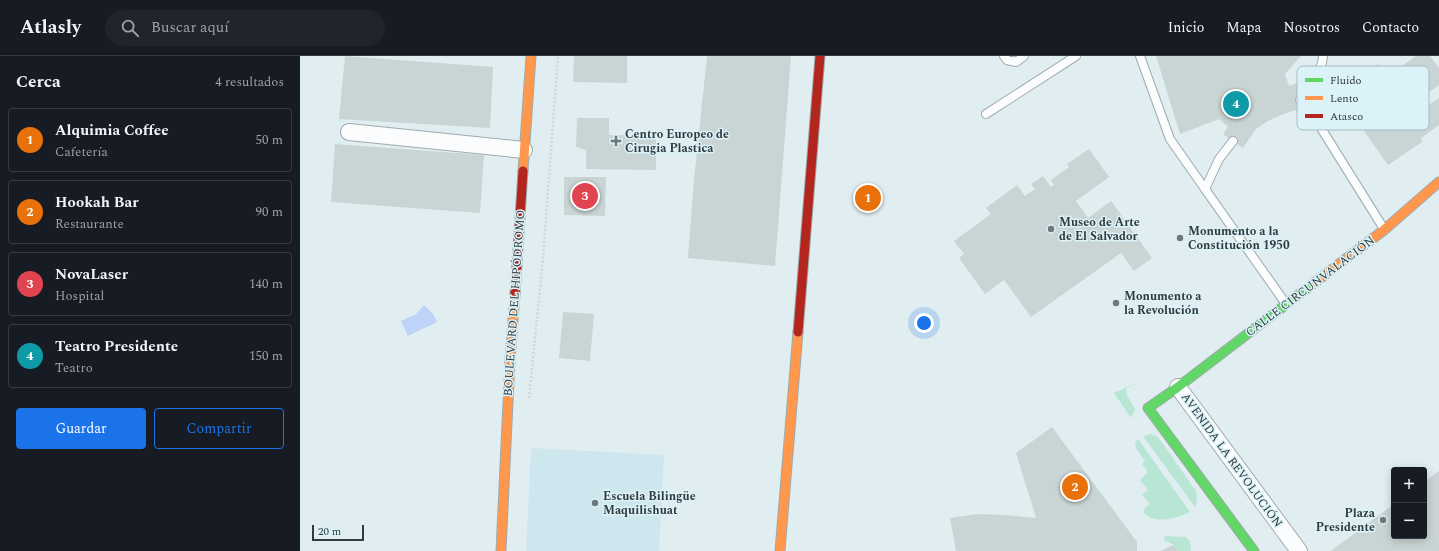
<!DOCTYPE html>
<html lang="es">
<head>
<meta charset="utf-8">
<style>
  :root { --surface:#171b24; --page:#20242c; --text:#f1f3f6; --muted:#9ea1a6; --line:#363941; --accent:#1a73e8 }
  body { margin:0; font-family:Spectral,serif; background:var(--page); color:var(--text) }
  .controls { position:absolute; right:12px; bottom:12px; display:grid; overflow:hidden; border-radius:4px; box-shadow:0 2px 10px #0003 }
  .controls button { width:36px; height:36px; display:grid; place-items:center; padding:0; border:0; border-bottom:1px solid var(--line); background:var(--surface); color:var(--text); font:20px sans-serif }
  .scale { position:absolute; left:12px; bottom:10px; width:52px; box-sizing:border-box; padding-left:4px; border:2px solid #313a3d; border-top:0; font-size:11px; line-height:14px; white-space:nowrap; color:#313a3d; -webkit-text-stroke:3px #daf2f8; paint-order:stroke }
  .you { position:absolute; left:624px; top:267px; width:14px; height:14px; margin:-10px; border:3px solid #fff; border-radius:50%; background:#1a73e8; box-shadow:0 0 0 6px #1a73e833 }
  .badge { display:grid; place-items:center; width:26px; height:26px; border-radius:50%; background:var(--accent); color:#fff; font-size:13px; font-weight:700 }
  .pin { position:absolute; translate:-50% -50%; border:2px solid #fff; box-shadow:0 1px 4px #0006 }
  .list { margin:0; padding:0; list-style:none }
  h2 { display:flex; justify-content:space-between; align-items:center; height:52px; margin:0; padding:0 16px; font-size:17px }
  h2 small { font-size:13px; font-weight:400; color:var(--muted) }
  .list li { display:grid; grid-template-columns:26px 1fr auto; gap:12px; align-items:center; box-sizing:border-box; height:64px; margin:0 8px 8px; padding:0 8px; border:1px solid var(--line); border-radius:4px }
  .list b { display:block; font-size:15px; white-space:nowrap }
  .list p { margin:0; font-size:13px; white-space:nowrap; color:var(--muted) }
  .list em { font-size:13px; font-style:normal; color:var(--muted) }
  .actions { display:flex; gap:8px; padding:12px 16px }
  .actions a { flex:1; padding:9px 0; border:1px solid var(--accent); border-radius:4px; text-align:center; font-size:14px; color:var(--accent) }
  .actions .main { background:var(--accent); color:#fff }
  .icon { flex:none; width:22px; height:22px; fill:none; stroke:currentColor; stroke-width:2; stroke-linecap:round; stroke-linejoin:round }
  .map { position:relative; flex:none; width:1139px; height:495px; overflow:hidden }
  header { display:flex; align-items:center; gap:24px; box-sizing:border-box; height:56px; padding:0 20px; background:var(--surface); border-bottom:1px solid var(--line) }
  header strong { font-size:19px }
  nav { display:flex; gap:22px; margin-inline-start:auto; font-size:14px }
  .search { width:280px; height:36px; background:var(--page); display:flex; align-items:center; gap:10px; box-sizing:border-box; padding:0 14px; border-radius:22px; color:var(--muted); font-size:15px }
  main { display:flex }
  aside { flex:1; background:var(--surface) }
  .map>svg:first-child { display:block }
  .built { fill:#cee6ed }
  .green { fill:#b8e5d4 }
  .water { fill:#bfd2f7 }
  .building { fill:#c9d4d4 }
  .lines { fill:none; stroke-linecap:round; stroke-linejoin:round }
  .lane-casing { stroke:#a0aaac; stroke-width:10 }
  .street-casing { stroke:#a0aaac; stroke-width:18 }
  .fast-casing { stroke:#a0aaac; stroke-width:11 }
  .slow-casing { stroke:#a0aaac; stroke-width:11 }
  .jam-casing { stroke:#a0aaac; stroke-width:11 }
  .path { stroke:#d3d6d8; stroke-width:2.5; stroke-dasharray:2 2; stroke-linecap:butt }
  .lane { stroke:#fafcfd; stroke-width:8 }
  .street { stroke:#fafcfd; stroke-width:16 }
  .fast { stroke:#63d668; stroke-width:9 }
  .slow { stroke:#ff974d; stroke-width:9 }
  .jam { stroke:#b3261e; stroke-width:9 }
  .poi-dot { fill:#6f797c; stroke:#daf2f8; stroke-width:1.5 }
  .labels { text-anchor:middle; stroke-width:3; stroke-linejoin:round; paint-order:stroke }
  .poi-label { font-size:12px; font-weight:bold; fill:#313a3d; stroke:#daf2f8; text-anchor:start }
  .street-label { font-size:12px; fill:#313a3d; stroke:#daf2f8 }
  .key { fill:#daf2f8; stroke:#a7bbc0; stroke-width:1 }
  .key-label { font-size:11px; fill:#313a3d }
</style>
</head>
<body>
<header>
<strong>Atlasly</strong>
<div class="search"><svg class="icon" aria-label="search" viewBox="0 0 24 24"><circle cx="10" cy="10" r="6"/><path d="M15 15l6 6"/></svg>Buscar aquí</div>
<nav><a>Inicio</a><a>Mapa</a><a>Nosotros</a><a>Contacto</a></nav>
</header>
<main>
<aside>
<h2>Cerca<small>4 resultados</small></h2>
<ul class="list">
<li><span class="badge" style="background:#e8710a">1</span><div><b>Alquimia Coffee</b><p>Cafetería</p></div><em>50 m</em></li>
<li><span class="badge" style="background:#e8710a">2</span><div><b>Hookah Bar</b><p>Restaurante</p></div><em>90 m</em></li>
<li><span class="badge" style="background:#e0444e">3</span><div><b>NovaLaser</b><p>Hospital</p></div><em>140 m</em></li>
<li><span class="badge" style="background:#0f9aa8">4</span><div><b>Teatro Presidente</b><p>Teatro</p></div><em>150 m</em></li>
</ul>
<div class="actions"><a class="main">Guardar</a><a>Compartir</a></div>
</aside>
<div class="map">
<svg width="1139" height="495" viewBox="0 0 1139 495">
  <rect width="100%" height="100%" fill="#e1eef1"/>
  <!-- built -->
  <path class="built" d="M231,392L364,399L359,495H226Z"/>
  <!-- green -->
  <g class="green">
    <path d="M841,325L827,332C824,340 832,345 835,353L831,362L814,337Z"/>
    <path d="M851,378L858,381L896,435L897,444L895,451L843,380Z"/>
    <path d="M838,383L890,456C877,462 855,469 844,457V453L850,448L842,439L848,434L840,424L848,416L842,408L845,405L836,392L835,387Z"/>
    <path d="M865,480L886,481L890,486L891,495H879L874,489L864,484Z"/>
  </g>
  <!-- water -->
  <path class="water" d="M124,249L133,258L137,266L108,280L101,265L116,258Z"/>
  <!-- building -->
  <g class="building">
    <path d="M45,0L193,11L190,72L39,63Z"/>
    <path d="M274,0H327V27L273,26Z"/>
    <path d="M407,0H491L475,210L388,202L394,124Z"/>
    <path d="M856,0H1001L985,18L989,30L997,27L1000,44L1003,52L983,58L968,65L956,73L943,92L923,78L928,71L919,63L880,78Z"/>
    <path d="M1116,0H1130L1139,12V29L1116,46L1109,37L1069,66L1045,33L1079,8L1088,20Z"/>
    <path d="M1139,42V69L1121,82L1122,86L1088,109L1064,75L1096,53L1105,65Z"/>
    <path d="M277,62H309V79H356V114L286,113V94L276,91Z"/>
    <path d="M35,88L184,99L180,157L31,146Z"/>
    <path d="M789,93L809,121L776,145L788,162L811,145L852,202L834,215L821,197L731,261L704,224L685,238L659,202L664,198L654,185L691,158L686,152L717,129L725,140L735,133L731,128L743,120L751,131L754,129L751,124L769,111L767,108Z"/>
    <path d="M264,121H306L305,160L264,159Z"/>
    <path d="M263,256L294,258L290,305L259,302Z"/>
    <path d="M752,371L837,486V495H656L650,462L677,458L705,459L736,462L716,397Z"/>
    <path d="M1139,415V495H1031L1094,448V480H1124V426Z"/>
    <path d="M874,489L879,495H860Z"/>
  </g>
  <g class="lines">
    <defs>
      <g id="lane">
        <path d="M704,0L707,4L716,6L724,0"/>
        <path d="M840,0L870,83L905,133L919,103L933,85"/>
        <path d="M1000,44L1006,48L1022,7L1023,0"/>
        <path d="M1006,48L1084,173"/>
        <path d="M686,58L776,0"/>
        <path d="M905,133L986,248"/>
      </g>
      <g id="street">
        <path d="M49,76L224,94"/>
        <path d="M878,331L999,495"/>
      </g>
      <path id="fast" d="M954,495L848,352L878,331L1014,227"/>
      <g id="slow">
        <path d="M223,115L231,0"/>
        <path d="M1014,227L1084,174L1139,126"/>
        <path d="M201,495L210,304L215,238"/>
        <path d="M480,495L498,276"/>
      </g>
      <g id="jam">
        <path d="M215,238L223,115"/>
        <path d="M498,276L520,0"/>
      </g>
    </defs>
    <!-- lane casing -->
    <use href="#lane" class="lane-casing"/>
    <!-- street casing -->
    <use href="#street" class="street-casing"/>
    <!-- fast casing -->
    <use href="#fast" class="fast-casing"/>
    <!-- slow casing -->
    <use href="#slow" class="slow-casing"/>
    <!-- jam casing -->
    <use href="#jam" class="jam-casing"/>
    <!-- path -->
    <path class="path" d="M229,342L243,202L258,0"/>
    <!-- lane -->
    <use href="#lane" class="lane"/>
    <!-- street -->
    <use href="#street" class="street"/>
    <!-- fast -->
    <use href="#fast" class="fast"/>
    <!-- slow -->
    <use href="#slow" class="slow"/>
    <!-- jam -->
    <use href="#jam" class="jam"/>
  </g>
  <!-- markers -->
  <g class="poi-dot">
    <path d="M314 79h4v4h4v4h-4v4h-4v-4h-4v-4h4z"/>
    <circle cx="751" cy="173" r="4"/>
    <circle cx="880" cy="182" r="4"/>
    <circle cx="816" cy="247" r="4"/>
    <circle cx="295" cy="447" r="4"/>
    <circle cx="1083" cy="464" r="4"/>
  </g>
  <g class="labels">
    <!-- poi labels -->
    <g class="poi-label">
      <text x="325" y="82">Centro Europeo de<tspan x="325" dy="14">Cirugia Plastica</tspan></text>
      <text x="759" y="170">Museo de Arte<tspan x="759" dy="14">de El Salvador</tspan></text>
      <text x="888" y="179">Monumento a la<tspan x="888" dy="14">Constitución 1950</tspan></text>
      <text x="824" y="244">Monumento a<tspan x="824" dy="14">la Revolución</tspan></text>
      <text x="303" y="444">Escuela Bilingüe<tspan x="303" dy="14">Maquilishuat</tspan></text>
      <text x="1075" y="461" text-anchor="end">Plaza<tspan x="1075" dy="14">Presidente</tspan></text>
    </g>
    <!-- street labels -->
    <g class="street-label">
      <text transform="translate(1010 230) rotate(-37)" y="4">CALLE CIRCUNVALACIÓN</text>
      <text transform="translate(214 247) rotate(-86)" y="4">BOULEVARD DEL HIPÓDROMO</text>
      <text transform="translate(932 404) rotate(54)" y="4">AVENIDA LA REVOLUCIÓN</text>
    </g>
  </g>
  <!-- legend -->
  <rect x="997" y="10" width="132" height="64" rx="6" class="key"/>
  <rect x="1005" y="22" width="18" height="4" fill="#63d668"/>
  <rect x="1005" y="40" width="18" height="4" fill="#ff974d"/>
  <rect x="1005" y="58" width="18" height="4" fill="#b3261e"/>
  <g class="key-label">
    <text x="1030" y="28">Fluido</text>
    <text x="1030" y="46">Lento</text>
    <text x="1030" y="64">Atasco</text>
  </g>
</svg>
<div class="controls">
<button>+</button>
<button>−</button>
</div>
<div class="scale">20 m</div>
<div class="you"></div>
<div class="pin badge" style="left:568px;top:142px;background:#e8710a">1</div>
<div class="pin badge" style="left:775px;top:431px;background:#e8710a">2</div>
<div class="pin badge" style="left:285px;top:140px;background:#e0444e">3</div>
<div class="pin badge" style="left:936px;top:48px;background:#0f9aa8">4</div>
</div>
</main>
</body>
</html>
